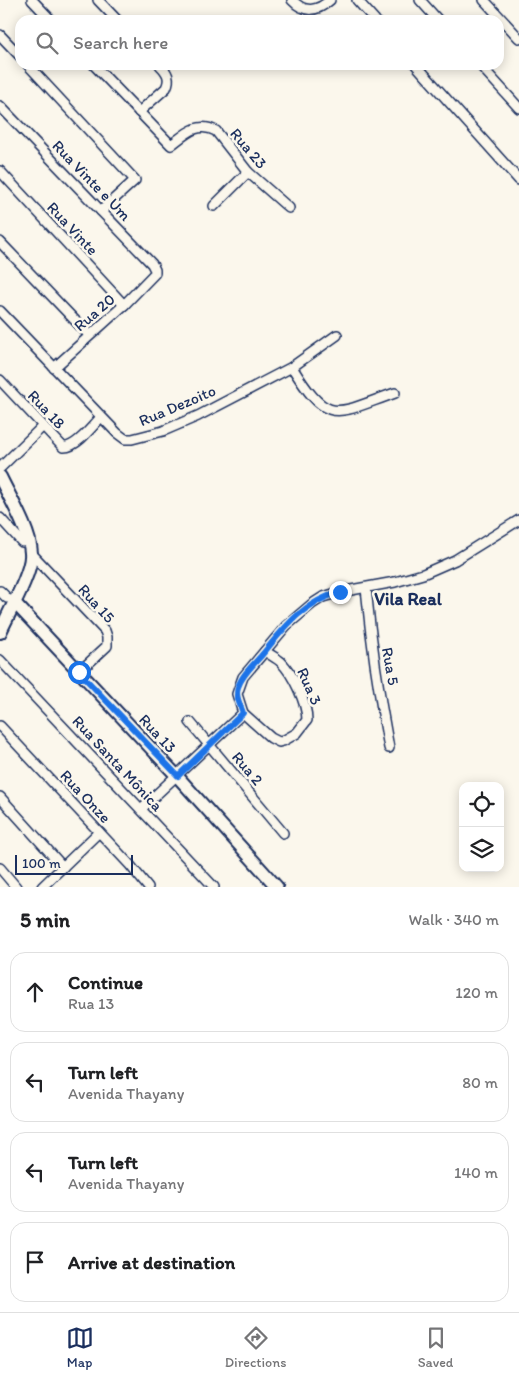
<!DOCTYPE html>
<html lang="en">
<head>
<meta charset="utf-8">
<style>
  :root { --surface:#fff; --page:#f6f6f6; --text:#202124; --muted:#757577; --line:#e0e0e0; --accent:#1b2f5e }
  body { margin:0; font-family:Itim,sans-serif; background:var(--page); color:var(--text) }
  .controls { position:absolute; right:15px; bottom:15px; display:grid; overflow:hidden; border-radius:10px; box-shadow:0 2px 12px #0003 }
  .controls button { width:45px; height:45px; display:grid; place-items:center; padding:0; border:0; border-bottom:1px solid var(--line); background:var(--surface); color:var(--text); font:25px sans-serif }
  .scale { position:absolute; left:15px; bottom:12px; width:118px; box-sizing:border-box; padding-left:5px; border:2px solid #1b2f5e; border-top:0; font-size:14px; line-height:18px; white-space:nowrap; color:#1b2f5e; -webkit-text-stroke:4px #fbf7ec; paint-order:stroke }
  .stop { position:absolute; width:15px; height:15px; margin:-11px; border:4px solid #1a73e8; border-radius:50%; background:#fff }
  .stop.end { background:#1a73e8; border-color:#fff; box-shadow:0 1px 5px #0008 }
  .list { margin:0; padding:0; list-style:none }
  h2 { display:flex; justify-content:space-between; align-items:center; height:65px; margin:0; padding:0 20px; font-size:21px }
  h2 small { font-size:16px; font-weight:400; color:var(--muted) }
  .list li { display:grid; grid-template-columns:32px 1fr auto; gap:15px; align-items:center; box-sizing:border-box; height:80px; margin:0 10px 10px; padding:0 10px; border:1px solid var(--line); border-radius:15px }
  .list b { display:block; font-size:19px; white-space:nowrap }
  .list p { margin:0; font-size:16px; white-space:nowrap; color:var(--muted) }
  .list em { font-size:16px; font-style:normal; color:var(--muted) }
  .icon { flex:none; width:28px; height:28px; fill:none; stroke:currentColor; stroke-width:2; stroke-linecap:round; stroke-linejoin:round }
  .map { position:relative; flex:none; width:519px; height:887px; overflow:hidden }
  .search { position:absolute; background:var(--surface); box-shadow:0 2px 12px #0003; left:15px; right:15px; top:15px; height:55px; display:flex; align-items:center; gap:12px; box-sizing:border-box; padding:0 18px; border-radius:15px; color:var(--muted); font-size:19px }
  .sheet { height:425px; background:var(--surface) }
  nav { display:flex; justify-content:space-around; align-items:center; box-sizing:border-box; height:70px; border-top:1px solid var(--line); background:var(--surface); font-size:14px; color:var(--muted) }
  nav a { display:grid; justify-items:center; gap:2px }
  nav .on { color:var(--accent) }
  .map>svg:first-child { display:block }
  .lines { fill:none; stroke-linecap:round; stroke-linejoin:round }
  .minor-casing { stroke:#1b2f5e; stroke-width:12 }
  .tertiary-casing { stroke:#1b2f5e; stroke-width:15 }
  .secondary-casing { stroke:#1b2f5e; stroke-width:16 }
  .minor { stroke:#fbf7ec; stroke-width:9 }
  .tertiary { stroke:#fbf7ec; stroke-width:11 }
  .secondary { stroke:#fbf7ec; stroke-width:12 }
  .route { stroke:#1a73e8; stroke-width:6 }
  .labels { text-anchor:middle; stroke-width:5; stroke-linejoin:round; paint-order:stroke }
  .street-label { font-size:16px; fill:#1b2f5e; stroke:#fbf7ec }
  .neighbourhood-label { font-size:18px; font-weight:bold; fill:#1b2f5e; stroke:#fbf7ec }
</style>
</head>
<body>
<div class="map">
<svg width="519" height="887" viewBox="0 0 519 887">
  <rect width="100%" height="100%" fill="#fbf7ec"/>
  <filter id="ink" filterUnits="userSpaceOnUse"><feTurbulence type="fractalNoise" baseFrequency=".02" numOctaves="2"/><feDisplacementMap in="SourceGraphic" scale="10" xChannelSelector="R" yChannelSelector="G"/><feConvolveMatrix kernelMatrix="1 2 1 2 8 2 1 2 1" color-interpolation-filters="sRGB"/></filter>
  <g filter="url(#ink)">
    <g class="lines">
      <defs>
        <g id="minor">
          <path d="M32,0L51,20"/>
          <path d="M98,0L117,20"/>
          <path d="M292,0C304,13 317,12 330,0"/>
          <path d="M357,0L375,20"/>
          <path d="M420,0L438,20"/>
          <path d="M484,0L519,38"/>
          <path d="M0,35L20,56"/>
          <path d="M28,65L135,180L101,211"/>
          <path d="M94,65L171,145C186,134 197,121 216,131L248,172L289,208"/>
          <path d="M416,65L519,180"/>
          <path d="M480,65L519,108"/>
          <path d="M0,106L152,264L155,270V273L124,305L54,368"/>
          <path d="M139,112L166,88C171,78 167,72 160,65"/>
          <path d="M0,171L124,305"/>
          <path d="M214,206L248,172"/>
          <path d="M0,242L89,335"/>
          <path d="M0,311L117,433L125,439H132L163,431L198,416L292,367L337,335"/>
          <path d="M292,367C329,427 335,414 395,393"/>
          <path d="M0,380L63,447C75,449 93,426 101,417"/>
          <path d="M0,468L43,426"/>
          <path d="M0,518L22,542"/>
          <path d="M32,554L105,631L107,637V646L79,672"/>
          <path d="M366,588C371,642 379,695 389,748"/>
          <path d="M0,591L7,598"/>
          <path d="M0,660L214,887"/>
          <path d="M243,713L271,738L279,742L283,741L297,733L307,720C307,703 293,674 281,662C277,658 270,655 265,651"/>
          <path d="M190,722L283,833"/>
          <path d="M0,726L130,865L148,887"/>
          <path d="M0,797L63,867"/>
          <path d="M141,809L243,713L237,694L243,677L286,626L312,604L323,597L340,592L395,582L423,574L455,560L519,520"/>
          <path d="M0,868L16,887"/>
          <path d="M42,887L99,832"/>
        </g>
        <path id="tertiary" d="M14,602L177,776L277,887"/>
        <path id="secondary" d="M0,477C10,498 30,531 31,553C33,571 8,614 0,632"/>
      </defs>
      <!-- minor casing -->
      <use href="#minor" class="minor-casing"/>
      <!-- tertiary casing -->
      <use href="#tertiary" class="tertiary-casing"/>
      <!-- secondary casing -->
      <use href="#secondary" class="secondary-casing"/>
      <!-- minor -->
      <use href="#minor" class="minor"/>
      <!-- tertiary -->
      <use href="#tertiary" class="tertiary"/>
      <!-- secondary -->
      <use href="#secondary" class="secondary"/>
    </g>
  </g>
  <g class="lines" filter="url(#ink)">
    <!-- route -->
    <path class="route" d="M79,672L178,776L243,713C240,704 235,696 238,687C242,675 253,665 261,656C285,627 302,603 340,592"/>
  </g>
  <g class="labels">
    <!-- street labels -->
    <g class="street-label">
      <text transform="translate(249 148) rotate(50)" y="6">Rua 23</text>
      <text transform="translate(92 180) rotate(46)" y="6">Rua Vinte e Um</text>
      <text transform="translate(73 228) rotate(47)" y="6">Rua Vinte</text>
      <text transform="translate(94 312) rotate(-41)" y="6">Rua 20</text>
      <text transform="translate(177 405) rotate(-23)" y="6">Rua Dezoito</text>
      <text transform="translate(47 409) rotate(47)" y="6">Rua 18</text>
      <text transform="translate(97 603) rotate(48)" y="6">Rua 15</text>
      <text transform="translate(391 666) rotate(80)" y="6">Rua 5</text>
      <text transform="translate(310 686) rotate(66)" y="6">Rua 3</text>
      <text transform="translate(158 733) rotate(47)" y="6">Rua 13</text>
      <text transform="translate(118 763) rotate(47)" y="6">Rua Santa Mônica</text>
      <text transform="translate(248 768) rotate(50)" y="6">Rua 2</text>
      <text transform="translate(86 796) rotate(47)" y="6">Rua Onze</text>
    </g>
    <!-- neighbourhood labels -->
    <g class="neighbourhood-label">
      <text x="408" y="605">Vila Real</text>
    </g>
  </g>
</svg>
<div class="controls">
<button><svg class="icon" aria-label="locate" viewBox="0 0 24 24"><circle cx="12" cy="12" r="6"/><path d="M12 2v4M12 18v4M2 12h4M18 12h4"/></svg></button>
<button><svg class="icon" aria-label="layers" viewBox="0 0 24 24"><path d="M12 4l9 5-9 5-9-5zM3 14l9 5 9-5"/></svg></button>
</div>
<div class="scale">100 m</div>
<div class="stop" style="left:79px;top:672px"></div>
<div class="stop end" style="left:340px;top:592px"></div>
<div class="search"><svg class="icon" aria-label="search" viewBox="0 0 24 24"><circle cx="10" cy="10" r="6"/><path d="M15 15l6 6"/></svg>Search here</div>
</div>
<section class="sheet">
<h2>5 min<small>Walk · 340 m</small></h2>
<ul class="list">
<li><svg class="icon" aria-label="ahead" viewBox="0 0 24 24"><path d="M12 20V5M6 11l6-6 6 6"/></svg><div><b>Continue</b><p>Rua 13</p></div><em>120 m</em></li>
<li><svg class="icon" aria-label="left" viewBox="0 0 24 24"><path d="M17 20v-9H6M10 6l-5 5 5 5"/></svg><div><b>Turn left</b><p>Avenida Thayany</p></div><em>80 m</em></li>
<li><svg class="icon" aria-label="left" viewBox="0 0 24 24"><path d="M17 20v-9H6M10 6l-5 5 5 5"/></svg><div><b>Turn left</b><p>Avenida Thayany</p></div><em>140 m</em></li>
<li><svg class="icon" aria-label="arrive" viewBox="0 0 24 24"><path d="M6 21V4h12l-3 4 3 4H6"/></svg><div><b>Arrive at destination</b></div></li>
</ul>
</section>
<nav>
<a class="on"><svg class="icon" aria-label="map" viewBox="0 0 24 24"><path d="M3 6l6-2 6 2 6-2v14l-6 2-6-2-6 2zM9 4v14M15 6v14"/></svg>Map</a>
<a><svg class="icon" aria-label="directions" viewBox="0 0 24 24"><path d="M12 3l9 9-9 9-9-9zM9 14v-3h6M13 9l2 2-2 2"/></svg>Directions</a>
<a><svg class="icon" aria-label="saved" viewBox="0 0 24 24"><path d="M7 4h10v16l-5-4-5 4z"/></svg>Saved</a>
</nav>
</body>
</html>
